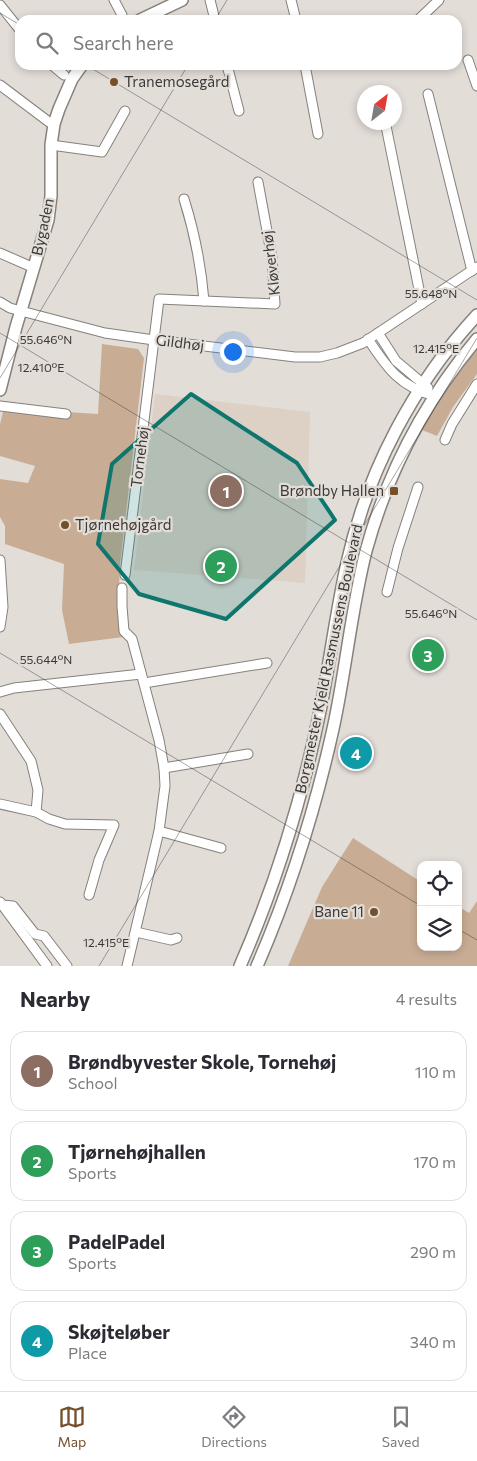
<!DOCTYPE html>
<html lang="en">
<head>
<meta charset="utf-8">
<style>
  :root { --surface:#fff; --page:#f7f7f7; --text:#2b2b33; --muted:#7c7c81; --line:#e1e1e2; --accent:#75502b }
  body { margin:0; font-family:Commissioner,sans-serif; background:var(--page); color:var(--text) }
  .controls { position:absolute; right:15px; bottom:15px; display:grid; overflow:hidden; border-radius:10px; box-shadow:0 2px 8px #0003 }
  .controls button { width:45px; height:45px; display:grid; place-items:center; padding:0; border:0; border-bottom:1px solid var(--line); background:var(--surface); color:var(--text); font:25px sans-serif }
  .compass { position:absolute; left:357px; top:85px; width:45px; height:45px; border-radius:50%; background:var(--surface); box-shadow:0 2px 8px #0003; rotate:31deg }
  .you { position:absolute; left:232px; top:351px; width:18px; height:18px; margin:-12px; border:4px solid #fff; border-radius:50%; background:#1a73e8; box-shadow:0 0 0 8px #1a73e833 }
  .badge { display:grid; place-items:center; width:32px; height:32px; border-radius:50%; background:var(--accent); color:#fff; font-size:16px; font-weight:700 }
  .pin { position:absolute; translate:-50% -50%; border:2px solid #fff; box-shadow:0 1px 5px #0006 }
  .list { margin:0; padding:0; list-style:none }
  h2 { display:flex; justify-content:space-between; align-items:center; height:65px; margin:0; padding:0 20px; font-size:21px }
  h2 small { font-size:16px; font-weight:400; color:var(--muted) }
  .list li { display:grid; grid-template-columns:32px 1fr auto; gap:15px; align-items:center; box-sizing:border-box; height:80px; margin:0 10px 10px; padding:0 10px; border:1px solid var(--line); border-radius:15px }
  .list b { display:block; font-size:19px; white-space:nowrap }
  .list p { margin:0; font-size:16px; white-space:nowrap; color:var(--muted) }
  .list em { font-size:16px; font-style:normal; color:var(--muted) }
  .icon { flex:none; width:28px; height:28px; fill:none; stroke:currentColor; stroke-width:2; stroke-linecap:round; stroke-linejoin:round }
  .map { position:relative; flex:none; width:477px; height:966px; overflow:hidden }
  .search { position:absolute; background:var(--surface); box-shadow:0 2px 8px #0003; left:15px; right:15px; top:15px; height:55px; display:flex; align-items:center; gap:12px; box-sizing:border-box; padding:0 18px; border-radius:15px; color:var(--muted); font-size:19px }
  .sheet { height:425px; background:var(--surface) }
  nav { display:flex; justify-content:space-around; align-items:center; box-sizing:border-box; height:70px; border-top:1px solid var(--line); background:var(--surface); font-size:14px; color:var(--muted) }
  nav a { display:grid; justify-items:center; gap:2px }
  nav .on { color:var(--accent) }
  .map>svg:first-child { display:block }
  .built { fill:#ddd1c6 }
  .green { fill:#c8ad94 }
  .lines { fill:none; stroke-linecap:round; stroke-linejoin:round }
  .minor-casing { stroke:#86817c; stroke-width:11 }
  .tertiary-casing { stroke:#86817c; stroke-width:14 }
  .minor { stroke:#fff; stroke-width:9 }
  .tertiary { stroke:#fff; stroke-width:11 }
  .marked { fill:#0f766e; fill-opacity:0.2; stroke:#0f766e; stroke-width:4; stroke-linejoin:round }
  .ticks { fill:none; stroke:#3b3937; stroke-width:1; stroke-opacity:0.45 }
  .poi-dot { fill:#75502b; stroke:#e3ddd8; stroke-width:2 }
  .labels { text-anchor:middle; stroke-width:4.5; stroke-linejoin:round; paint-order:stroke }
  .poi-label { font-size:15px; fill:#3b3937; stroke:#e3ddd8; text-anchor:start }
  .street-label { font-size:15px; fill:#3b3937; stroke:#e3ddd8 }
  .ticks-label { font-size:12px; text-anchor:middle; fill:#3b3937; stroke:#e3ddd8; stroke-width:4.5; stroke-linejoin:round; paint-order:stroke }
</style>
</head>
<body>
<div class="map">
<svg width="477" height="966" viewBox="0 0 477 966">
  <rect width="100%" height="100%" fill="#e3ddd8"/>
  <!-- built -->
  <path class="built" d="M155,394L310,412L305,583L134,570Z"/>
  <!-- green -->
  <g class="green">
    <path d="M102,344L138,349L144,358L120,564L118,610L123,637L69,644L62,610L64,564L5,544V526L0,517V479L28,483L35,466L0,456V424L4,408L98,414Z"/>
    <path d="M477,349V374L453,407L437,436L422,430L455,377Z"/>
    <path d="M353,838L421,882V947H458V906L469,913L477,901V966H288L322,887Z"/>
  </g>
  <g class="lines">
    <defs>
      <g id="minor">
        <path d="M114,0L122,15"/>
        <path d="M210,0L215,20"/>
        <path d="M291,0L296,20"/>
        <path d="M0,5L20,30"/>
        <path d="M418,20L439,0"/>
        <path d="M468,60L477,86"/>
        <path d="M52,65L64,75"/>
        <path d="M227,65L239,111"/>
        <path d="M305,65L318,134"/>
        <path d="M0,85L49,122L54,124"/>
        <path d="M428,94L472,271"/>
        <path d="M386,126L422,304"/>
        <path d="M51,145L102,152L125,111"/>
        <path d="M184,199C195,234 201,264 204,301"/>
        <path d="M0,253L34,268"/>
        <path d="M0,302L10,308L21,311L105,333L154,340L295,357H320L337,353L363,343L477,267"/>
        <path d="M378,333L396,361L428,388"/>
        <path d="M368,339C387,368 400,387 435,396"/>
        <path d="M0,406L66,414"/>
        <path d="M445,440L452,424L477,384"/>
        <path d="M0,560L3,607L0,627"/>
        <path d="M125,575L159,299L275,304L272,258L258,182"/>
        <path d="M122,588V606L124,631L132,639L159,740L164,768L165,786L159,831L127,966"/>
        <path d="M387,592L398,548L418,487"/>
        <path d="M144,683L267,663"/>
        <path d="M0,692L14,688L141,674"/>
        <path d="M0,714L31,761L38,790L36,812"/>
        <path d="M164,768L248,754"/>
        <path d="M0,804L36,812L49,819L65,824L114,825L99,860L89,895"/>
        <path d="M159,831L221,848"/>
        <path d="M0,902L47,966"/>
        <path d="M2,905L13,906L35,934L44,936L67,966"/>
        <path d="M136,932L171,940L177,938"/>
      </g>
      <g id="tertiary">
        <path d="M140,20L182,0"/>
        <path d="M0,390L16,327L48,220L51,196V145L54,124L59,109L72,79L82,65"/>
        <path d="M240,966C276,884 302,799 320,711C330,662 336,612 347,563C367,472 414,383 477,315"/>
        <path d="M257,966C290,890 315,810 333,729C346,670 351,610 366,551C387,474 425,401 477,339"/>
      </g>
    </defs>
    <!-- minor casing -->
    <use href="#minor" class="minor-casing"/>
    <!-- tertiary casing -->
    <use href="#tertiary" class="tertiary-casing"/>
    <!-- minor -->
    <use href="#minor" class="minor"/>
    <!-- tertiary -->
    <use href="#tertiary" class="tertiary"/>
  </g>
  <!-- marked area -->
  <path class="marked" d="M191,394L297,463L335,520L226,619L139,594L98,544L112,464Z"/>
  <!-- ticks -->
  <path class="ticks" d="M0,13L20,25M215,20L227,0M86,65L477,300M0,333L477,620M0,378L188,65M0,653L421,906M458,929L477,940M99,966L477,338"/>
  <!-- markers -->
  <g class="poi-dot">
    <circle cx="114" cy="82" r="5"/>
    <rect x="389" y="486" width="10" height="10" rx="2.5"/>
    <circle cx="65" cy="525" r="5"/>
    <circle cx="374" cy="912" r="5"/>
  </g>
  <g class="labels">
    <!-- poi labels -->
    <g class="poi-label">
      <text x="124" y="87">Tranemosegård</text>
      <text x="384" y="496" text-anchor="end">Brøndby Hallen</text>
      <text x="75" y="530">Tjørnehøjgård</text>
      <text x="364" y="917" text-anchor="end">Bane 11</text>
    </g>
    <!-- street labels -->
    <g class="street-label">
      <text transform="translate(43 227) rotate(-78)" y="5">Bygaden</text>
      <text transform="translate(271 263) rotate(-97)" y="5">Kløverhøj</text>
      <text transform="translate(180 343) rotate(7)" y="5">Gildhøj</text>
      <text transform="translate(140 457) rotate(-83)" y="5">Tornehøj</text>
      <text transform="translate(329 659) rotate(-78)" y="5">Borgmester Kjeld Rasmussens Boulevard</text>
    </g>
  </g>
  <g class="ticks-label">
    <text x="431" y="298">55.648°N</text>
    <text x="46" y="344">55.646°N</text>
    <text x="436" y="353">12.415°E</text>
    <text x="41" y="372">12.410°E</text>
    <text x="431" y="618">55.646°N</text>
    <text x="46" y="664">55.644°N</text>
    <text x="106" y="947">12.415°E</text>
  </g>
</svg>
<div class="controls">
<button><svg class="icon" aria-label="locate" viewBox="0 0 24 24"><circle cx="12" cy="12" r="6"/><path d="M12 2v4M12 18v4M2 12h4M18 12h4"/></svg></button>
<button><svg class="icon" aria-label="layers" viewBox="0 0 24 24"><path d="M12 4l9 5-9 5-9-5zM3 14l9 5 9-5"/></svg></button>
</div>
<svg class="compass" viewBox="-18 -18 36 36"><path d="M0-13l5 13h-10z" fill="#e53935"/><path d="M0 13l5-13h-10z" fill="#7c7c81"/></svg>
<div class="you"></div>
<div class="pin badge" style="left:226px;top:491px;background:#8d6e63">1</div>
<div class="pin badge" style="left:221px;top:566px;background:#2e9e5b">2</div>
<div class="pin badge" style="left:428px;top:655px;background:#2e9e5b">3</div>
<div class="pin badge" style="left:356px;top:753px;background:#0f9aa8">4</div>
<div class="search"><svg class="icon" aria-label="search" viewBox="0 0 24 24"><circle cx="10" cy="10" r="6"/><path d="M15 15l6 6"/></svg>Search here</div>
</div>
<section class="sheet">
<h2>Nearby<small>4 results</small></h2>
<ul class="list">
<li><span class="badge" style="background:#8d6e63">1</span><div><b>Brøndbyvester Skole, Tornehøj</b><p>School</p></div><em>110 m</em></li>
<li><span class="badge" style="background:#2e9e5b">2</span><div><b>Tjørnehøjhallen</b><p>Sports</p></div><em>170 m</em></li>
<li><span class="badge" style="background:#2e9e5b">3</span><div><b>PadelPadel</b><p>Sports</p></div><em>290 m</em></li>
<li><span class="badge" style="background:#0f9aa8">4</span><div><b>Skøjteløber</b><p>Place</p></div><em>340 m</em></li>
</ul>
</section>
<nav>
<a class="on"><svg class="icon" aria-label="map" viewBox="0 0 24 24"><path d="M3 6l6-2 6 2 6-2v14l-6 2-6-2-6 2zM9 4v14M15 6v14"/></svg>Map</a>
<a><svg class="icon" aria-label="directions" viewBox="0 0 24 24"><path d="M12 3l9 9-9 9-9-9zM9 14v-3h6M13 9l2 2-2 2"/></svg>Directions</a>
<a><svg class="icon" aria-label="saved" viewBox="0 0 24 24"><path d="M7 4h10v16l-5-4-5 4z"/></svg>Saved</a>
</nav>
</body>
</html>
